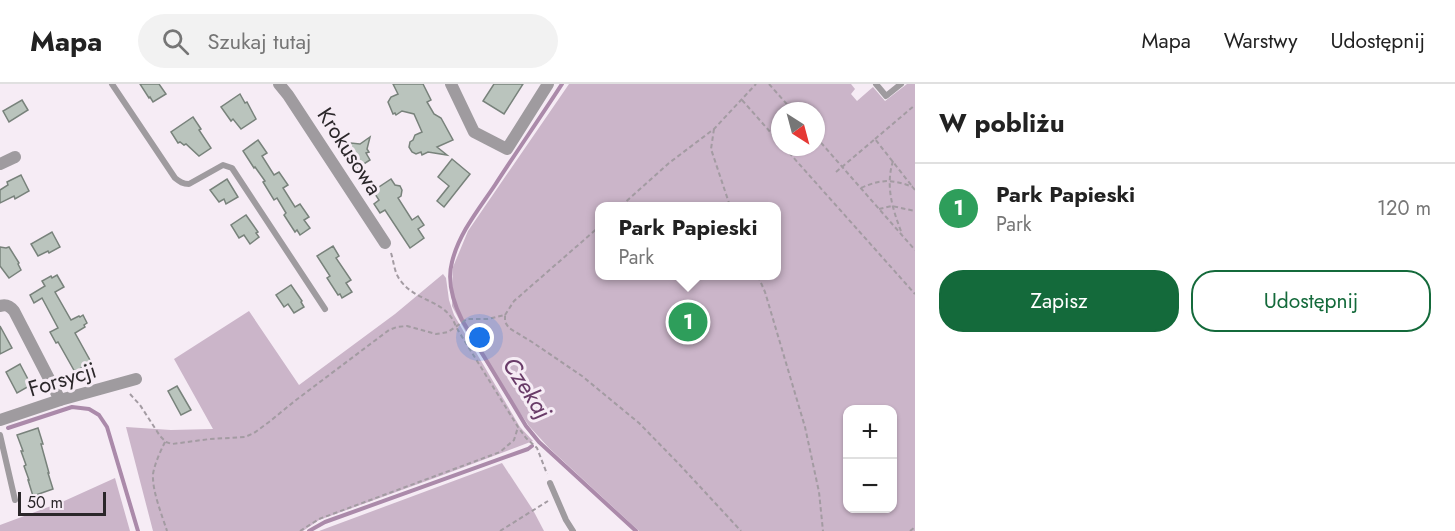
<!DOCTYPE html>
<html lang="pl">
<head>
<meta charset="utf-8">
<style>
  :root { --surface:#fff; --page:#f2f2f2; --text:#222; --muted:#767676; --line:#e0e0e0; --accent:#146a3b }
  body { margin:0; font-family:Jost,sans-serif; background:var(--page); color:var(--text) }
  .controls { position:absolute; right:18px; bottom:18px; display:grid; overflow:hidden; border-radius:12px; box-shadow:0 2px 4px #0004 }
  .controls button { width:54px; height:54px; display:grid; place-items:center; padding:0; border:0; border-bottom:2px solid var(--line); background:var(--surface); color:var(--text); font:30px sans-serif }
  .compass { position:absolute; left:771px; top:18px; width:54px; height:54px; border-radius:50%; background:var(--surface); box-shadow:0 2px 4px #0004; rotate:144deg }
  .scale { position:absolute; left:18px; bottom:15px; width:88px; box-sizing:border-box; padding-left:6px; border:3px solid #2b272a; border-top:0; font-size:16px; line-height:21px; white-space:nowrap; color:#2b272a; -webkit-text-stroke:4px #f6ecf5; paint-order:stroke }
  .you { position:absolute; left:480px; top:254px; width:21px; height:21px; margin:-15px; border:4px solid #fff; border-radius:50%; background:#1a73e8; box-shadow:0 0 0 9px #1a73e833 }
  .badge { display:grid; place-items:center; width:39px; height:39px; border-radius:50%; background:var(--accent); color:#fff; font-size:20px; font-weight:700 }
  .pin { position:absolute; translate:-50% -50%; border:3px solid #fff; box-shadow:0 2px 6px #0006 }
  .popup { position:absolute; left:595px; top:118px; width:186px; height:78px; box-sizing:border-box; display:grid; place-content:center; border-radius:12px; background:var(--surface); filter:drop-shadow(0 2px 4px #0005); font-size:20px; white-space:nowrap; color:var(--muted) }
  .popup b { font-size:22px; color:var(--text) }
  .popup::after { content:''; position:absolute; left:50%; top:100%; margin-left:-12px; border:12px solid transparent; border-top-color:var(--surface) }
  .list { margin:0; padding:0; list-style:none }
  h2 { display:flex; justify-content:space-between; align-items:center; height:78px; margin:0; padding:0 24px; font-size:26px }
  h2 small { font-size:20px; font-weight:400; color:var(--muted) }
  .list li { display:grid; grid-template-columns:39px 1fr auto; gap:18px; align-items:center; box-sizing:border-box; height:90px; padding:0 24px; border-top:2px solid var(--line) }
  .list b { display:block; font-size:22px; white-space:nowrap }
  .list p { margin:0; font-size:20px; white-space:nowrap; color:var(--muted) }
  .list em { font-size:20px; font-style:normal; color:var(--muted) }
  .actions { display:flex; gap:12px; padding:18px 24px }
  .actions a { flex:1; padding:14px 0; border:2px solid var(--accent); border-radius:24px; text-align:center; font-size:21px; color:var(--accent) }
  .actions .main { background:var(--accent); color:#fff }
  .icon { flex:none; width:33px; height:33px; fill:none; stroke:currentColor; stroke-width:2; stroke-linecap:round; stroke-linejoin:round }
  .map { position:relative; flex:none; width:915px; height:447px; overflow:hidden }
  header { display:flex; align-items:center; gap:36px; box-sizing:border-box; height:84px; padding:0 30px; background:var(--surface); border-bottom:2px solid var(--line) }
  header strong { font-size:28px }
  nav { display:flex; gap:33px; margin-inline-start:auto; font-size:21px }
  .search { width:420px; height:54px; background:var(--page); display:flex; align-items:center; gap:15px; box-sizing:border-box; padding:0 21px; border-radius:33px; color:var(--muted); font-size:22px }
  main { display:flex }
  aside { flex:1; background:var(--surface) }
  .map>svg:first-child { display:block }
  .green { fill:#cbb5c9; fill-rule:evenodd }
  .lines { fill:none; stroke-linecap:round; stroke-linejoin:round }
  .stream { stroke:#ab8aaa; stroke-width:4 }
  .building { fill:#bac4bd; stroke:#78827b; stroke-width:1.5 }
  .path { stroke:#a39ba2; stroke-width:2; stroke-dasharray:4.5 3; stroke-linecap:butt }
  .service { stroke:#9f9b9f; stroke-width:6 }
  .minor { stroke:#9f9b9f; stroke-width:12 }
  .labels { text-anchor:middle; stroke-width:6; stroke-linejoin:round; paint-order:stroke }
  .street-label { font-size:22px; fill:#2b272a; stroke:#f6ecf5 }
  .water-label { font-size:24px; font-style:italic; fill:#693b68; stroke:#f6ecf5 }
</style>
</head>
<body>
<header>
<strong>Mapa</strong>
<div class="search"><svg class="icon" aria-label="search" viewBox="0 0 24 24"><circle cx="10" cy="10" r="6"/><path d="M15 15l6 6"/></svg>Szukaj tutaj</div>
<nav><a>Mapa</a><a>Warstwy</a><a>Udostępnij</a></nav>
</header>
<main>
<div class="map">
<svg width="915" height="447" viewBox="0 0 915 447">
  <rect width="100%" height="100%" fill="#f6ecf5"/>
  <!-- green -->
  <g class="green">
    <path d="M569,0H851L855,5L851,10L857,17L873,3L885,17L907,0H915V447H639L549,364L529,342L469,254L452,222L453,183L468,147ZM780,27H816V63H780ZM600,122H777V192H600ZM848,326H892V424H848Z"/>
    <path d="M443,190L446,194L449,216L454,231L520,343L533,357L443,391L319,436L303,447H153L126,343L171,346L213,345L174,275L249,227L299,301L395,230Z"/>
    <path d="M502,379L533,426L544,447H319Z"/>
    <path d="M115,394L130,447H0V441L62,418Z"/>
  </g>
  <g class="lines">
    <!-- stream -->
    <g class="stream">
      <path d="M562,0C540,34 517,67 495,101C479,125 459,149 452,178C447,197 453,218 462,236L526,342L539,358L636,447"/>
      <path d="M8,344L72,323L89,325L99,331L107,343L138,447"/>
      <path d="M309,447L325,438L528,365L532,362"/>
    </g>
  </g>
  <!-- building -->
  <g class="building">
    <path d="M140,0H159L166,10L153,18L150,13L149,14Z"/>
    <path d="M393,0H423L431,16L427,18L434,30L441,34L453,56L437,63L447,71L428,68L422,71L421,68L416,70L412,68L409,63L410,58L413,56L415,51L422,48L414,30L402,27L396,31L395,29L393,30L388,18L391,13L398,10Z"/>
    <path d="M494,0H523L504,30L483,17Z"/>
    <path d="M240,10L245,19L247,18L256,35L241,45L233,35L231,37L221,23Z"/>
    <path d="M22,16L28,26L9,38L3,27Z"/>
    <path d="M193,33L201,45L199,46L211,64L199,72L186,60L184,61L180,58L178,59L171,48Z"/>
    <path d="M370,53L367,65L369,68L366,69L370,76L356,85L344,66L350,63L351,59L360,60Z"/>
    <path d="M258,56L267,69L262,72L274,91L279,88L288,101L283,104L295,123L300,120L309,133L304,136L310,144L300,151L297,146L295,148L284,131L286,129L277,114L274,116L263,98L265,97L255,83L254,84L243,67Z"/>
    <path d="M452,75L470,90L444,123L437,117L449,102L438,93Z"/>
    <path d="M21,91L29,107L15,115L14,112L0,119V106L8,101L7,98Z"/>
    <path d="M227,95L238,113L226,120L224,115L219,118L210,106Z"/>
    <path d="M391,95L395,101L400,102L402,106L401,112L398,114L412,136L418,132L424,141L418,145L424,154L410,164L385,126L380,129L374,120L379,116L373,107Z"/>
    <path d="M246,131L258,148L256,149L259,153L250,160L244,151L239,154L231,141Z"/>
    <path d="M52,148L60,163L49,169L48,167L38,172L31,160Z"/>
    <path d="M333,162L339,172L336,174L351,196L346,199L352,208L342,214L340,210L338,211L327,194L330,192L317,172Z"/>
    <path d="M0,163L6,164L9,163L19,179L18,180L21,186L9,194L0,182Z"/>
    <path d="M57,191L64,203L55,208L71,236L79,232L80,233L83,231L87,239L84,241L85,243L75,249L91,278L75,288L58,258L56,259L50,248L58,244L42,214L34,219L30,211L45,202L42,197L51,192L52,194Z"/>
    <path d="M291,201L302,217L301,218L304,223L294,229L288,220L284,223L276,211Z"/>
    <path d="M0,242L12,264L0,270Z"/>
    <path d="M20,280L31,301L17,309L6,288Z"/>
    <path d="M177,302L191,326L181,331L168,307Z"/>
    <path d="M38,344L43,360H41L49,389H48L53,405L33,412L28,396H29L24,382L26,381L21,367H23L17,351Z"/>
  </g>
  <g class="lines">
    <!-- path -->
    <g class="path">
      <path d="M769,0L793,27"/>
      <path d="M742,16L780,59"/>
      <path d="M714,45L711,65L730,122"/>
      <path d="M816,53L915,166"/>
      <path d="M875,55L915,21"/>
      <path d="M784,63L915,210"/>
      <path d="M893,77C885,103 893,126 902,150"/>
      <path d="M836,88L875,55L915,106"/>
      <path d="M861,104C881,95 892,95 913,103"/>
      <path d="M621,122L669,79L714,45L756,0"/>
      <path d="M879,125L892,122L915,127"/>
      <path d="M391,169C394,178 394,188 400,196C416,219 447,215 456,243L518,343L526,354L537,364L547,390"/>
      <path d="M758,192L765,208L805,343L819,408L823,447"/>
      <path d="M505,231L514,217L600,142"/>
      <path d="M130,310L140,321L160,352L166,358L172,360L210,355L245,353L254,349L269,338L296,316L389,246L397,243L407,242L436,250L448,248L467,235H488L505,231V238L509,244L532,258L582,292L639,339L679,380L741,447"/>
      <path d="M165,358C160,368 155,379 153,390C152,407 162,431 167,447"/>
      <path d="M300,447L319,435L500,368L514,356L518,343"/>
      <path d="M500,447L548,417"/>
      <path d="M910,447L915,443"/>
    </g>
    <!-- service -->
    <g class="service">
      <path d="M112,0L175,94C180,98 183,100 189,100L223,81L232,84L325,225"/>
      <path d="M876,0L886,12L901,0"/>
      <path d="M0,351L15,416"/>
      <path d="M550,399L566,436L573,447"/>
    </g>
    <!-- minor -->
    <g class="minor">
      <path d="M279,0L288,11L385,159"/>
      <path d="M451,0L474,48L507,65L548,0"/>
      <path d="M0,80L15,73"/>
      <path d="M0,222C6,220 10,222 14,227L60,316"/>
      <path d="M0,336L60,316L136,295"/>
    </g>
  </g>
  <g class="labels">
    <!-- street labels -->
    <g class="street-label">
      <text transform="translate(350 67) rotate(57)" y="8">Krokusowa</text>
      <text transform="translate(62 295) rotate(-17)" y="8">Forsycji</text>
    </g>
    <!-- water labels -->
    <g class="water-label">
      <text transform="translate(527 304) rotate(57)" y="8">Czekaj</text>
    </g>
  </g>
</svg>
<div class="controls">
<button>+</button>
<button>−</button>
</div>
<svg class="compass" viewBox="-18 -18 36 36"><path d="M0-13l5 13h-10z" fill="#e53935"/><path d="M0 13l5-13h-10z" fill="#767676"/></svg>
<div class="scale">50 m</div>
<div class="you"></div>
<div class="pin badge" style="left:688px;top:238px;background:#2e9e5b">1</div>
<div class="popup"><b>Park Papieski</b>Park</div>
</div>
<aside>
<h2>W pobliżu<small></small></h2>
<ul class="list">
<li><span class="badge" style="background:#2e9e5b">1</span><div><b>Park Papieski</b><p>Park</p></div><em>120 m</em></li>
</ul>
<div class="actions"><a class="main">Zapisz</a><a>Udostępnij</a></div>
</aside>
</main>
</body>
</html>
